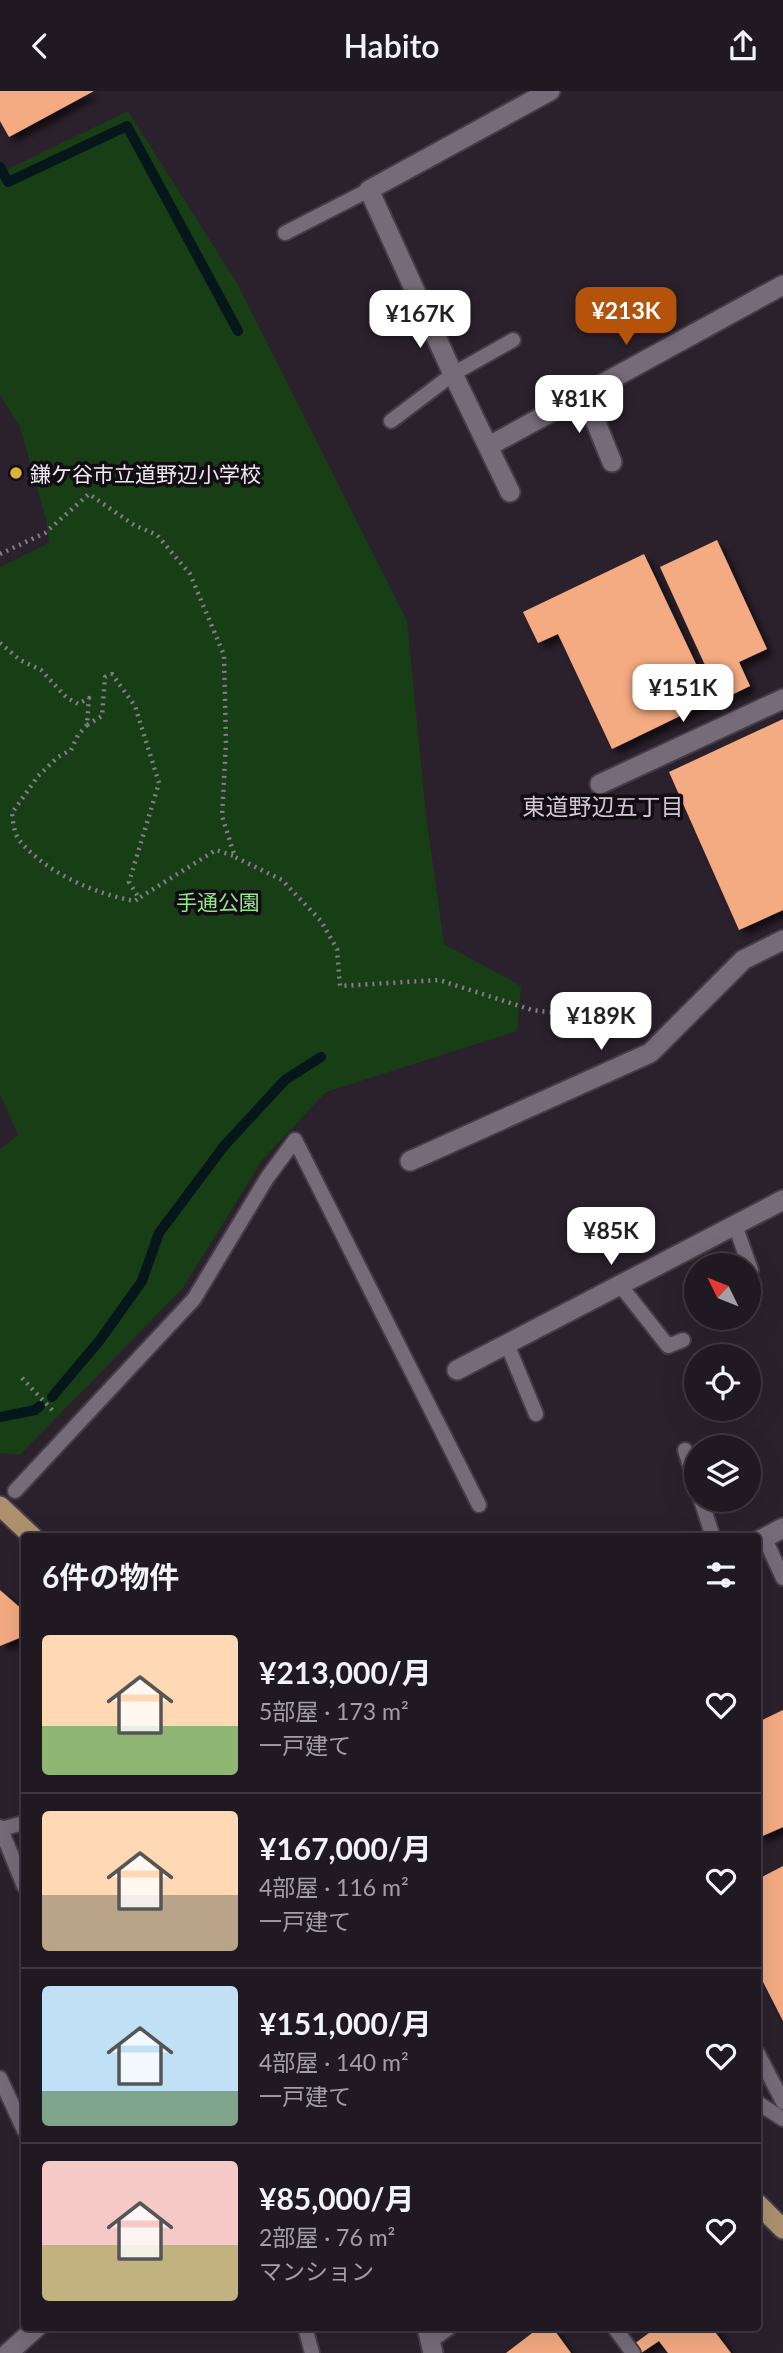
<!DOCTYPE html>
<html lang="ja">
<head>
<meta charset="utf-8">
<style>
  body { margin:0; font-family:Lato,"Noto Sans JP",sans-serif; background:#2d262f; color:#f1f3f6; height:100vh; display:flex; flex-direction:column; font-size:26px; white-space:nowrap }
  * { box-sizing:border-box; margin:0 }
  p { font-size:23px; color:#a2a0a5 }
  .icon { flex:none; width:38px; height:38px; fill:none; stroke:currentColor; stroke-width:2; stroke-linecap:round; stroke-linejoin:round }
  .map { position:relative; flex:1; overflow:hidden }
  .side { position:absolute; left:21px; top:1442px; width:740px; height:798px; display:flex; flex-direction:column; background:#201922; border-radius:7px; box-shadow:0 7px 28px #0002,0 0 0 2px #3d3840 }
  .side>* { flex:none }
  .needle { width:46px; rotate:313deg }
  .tools { position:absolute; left:684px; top:1162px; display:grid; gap:14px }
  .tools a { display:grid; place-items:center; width:77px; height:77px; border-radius:50%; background:#201922; box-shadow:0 7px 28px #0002,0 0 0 2px #3d3840; font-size:35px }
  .price { position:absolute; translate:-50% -60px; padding:0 16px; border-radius:14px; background:#fff; color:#222; font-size:23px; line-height:46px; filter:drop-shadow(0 2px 4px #0008) }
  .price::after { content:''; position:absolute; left:50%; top:42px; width:21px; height:16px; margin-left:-10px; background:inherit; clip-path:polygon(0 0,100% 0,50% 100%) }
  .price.on { background:#b45309; color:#fff }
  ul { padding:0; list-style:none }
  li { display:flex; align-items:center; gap:21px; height:175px; padding:0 21px }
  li+li { border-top:2px solid #3d3840 }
  li span { display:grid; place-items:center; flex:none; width:196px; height:140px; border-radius:7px; color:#555 }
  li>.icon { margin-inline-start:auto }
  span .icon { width:84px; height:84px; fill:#fffc; stroke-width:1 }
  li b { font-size:30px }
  h2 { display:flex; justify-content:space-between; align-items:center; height:84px; padding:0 21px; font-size:30px }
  header { display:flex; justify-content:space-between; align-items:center; height:91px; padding:0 21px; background:#201922; font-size:32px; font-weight:600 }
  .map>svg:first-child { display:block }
  .green { fill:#173e15 }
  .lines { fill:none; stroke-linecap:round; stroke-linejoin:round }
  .stream { stroke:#05171a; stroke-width:10 }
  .building { fill:#f4ab82; filter:url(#shadow) }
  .service-casing { stroke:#443c46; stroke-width:18 }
  .minor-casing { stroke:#443c46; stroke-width:23 }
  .primary-casing { stroke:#443c46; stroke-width:23 }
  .path { stroke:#857d87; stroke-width:4.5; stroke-dasharray:2 5; stroke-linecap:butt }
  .service { stroke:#766b79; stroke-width:14 }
  .minor { stroke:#766b79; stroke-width:19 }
  .primary { stroke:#ad916f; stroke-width:19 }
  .poi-dot { fill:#dab333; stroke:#110d12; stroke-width:2.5 }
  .labels { text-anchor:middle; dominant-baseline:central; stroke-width:7; stroke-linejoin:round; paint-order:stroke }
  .poi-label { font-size:21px; fill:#f1eaf3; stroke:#110d12; text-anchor:start }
  .park-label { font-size:21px; fill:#8ee987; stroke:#110d12 }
  .neighbourhood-label { font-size:23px; fill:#d3c7d7; stroke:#110d12 }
</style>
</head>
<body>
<header><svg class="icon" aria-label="back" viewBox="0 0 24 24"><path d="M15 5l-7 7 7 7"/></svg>Habito<svg class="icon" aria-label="share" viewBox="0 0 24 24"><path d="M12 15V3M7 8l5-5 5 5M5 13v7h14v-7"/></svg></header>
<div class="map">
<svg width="783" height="2262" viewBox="0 0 783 2262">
  <defs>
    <filter id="shadow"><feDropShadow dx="6" dy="6" stdDeviation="3.5" flood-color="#0009"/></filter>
  </defs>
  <rect width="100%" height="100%" fill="#2b212d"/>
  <path class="green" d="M128,20L237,192L407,530L426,724L444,853L521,895L517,940L326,1001L263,1068L183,1197L20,1364L0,1362V1058L18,1044L0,1003V476L49,452L46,428L20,336L0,304V82Z"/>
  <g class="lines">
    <g class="stream">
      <path d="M0,76L8,91L127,35L238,240"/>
      <path d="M52,1306L100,1249L142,1190L159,1142L224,1055L285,989L321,966"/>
      <path d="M0,1326L35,1319L40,1315"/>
    </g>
  </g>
  <g class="building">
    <path d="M0,0H94L9,46L0,30Z"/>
    <path d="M717,449L767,558L739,571L750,595L721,609L660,476Z"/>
    <path d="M644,463L713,609L612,658L558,543L538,552L523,521Z"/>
    <path d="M783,628V819L739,839L669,681Z"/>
    <path d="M0,1499L24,1520V1545L0,1555Z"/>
    <path d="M783,1619V1736L758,1747V1631Z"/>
    <path d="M783,1775V1930L758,1881V1788Z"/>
    <path d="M540,2236H552L571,2262H506Z"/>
    <path d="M657,2236H721L715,2241L731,2262H668L659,2250L641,2262L634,2253Z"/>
  </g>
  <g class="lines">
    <defs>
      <g id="service">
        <path d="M285,142L369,99"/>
        <path d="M391,330L453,283L513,249"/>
        <path d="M735,1134L751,1179"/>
        <path d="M620,1194L668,1255L683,1249"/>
        <path d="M507,1253L536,1323"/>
        <path d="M685,1359L696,1394"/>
        <path d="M15,1400L194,1208L267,1087L295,1049L479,1414"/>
        <path d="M701,1409L713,1446"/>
        <path d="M764,1446L783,1487"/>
        <path d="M0,1736L24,1795"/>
        <path d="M1,1738L24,1732"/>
        <path d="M758,1963L783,2011"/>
        <path d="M0,1987L24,2039"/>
        <path d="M758,2012L783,2028"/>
        <path d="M305,2236L312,2262"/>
        <path d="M614,2236L633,2262"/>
        <path d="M438,2245L450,2236"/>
      </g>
      <g id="minor">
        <path d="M584,302L612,371"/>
        <path d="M489,355L783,194"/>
        <path d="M510,401L453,283L369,99L550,0"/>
        <path d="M600,693L783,608"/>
        <path d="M410,1070L650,962L743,869L783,849"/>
        <path d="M457,1279L783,1109"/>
        <path d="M758,1450L783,1437"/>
        <path d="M427,2236L433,2262"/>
        <path d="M8,2262L37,2236"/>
      </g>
      <g id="primary">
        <path d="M0,1415L33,1446"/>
        <path d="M758,2113L783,2138"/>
      </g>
    </defs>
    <use href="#service" class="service-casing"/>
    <use href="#minor" class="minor-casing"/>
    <use href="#primary" class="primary-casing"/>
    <g class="path">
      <path d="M0,463L45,442L89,403L134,434L157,444L190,483L224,564L226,652L222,725L235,766L282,789L321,830L337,858L340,895L439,889L532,919L641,933"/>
      <path d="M0,552L20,569L41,579L66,606L78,613L89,607L87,634L102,625L105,586L112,583L135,615L159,692L129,791L139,807L216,759L234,765"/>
      <path d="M87,634L78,644L71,659L58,666L38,685L12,722C13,731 14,742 19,749C46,782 95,803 135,810L139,807"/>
      <path d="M22,1287L54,1321"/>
    </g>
    <use href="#service" class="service"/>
    <use href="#minor" class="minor"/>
    <use href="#primary" class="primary"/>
  </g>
  <circle class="poi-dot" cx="16" cy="382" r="7"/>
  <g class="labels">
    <g class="poi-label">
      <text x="30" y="382">鎌ケ谷市立道野辺小学校</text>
    </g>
    <g class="park-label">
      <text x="218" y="810">手通公園</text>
    </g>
    <g class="neighbourhood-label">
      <text x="603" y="715">東道野辺五丁目</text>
    </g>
  </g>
</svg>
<div class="tools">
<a><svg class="needle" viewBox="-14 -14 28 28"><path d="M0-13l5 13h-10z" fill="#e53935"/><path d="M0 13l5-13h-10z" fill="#a2a0a5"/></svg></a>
<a><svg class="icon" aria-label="locate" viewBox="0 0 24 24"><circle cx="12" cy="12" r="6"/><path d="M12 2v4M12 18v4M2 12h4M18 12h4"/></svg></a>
<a><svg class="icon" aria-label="layers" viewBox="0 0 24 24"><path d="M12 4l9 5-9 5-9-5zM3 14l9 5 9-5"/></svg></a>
</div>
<b class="price on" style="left:626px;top:256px">¥213K</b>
<b class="price" style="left:420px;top:259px">¥167K</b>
<b class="price" style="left:579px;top:344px">¥81K</b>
<b class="price" style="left:683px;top:633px">¥151K</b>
<b class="price" style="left:601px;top:961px">¥189K</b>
<b class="price" style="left:611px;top:1176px">¥85K</b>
<section class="side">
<h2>6件の物件<svg class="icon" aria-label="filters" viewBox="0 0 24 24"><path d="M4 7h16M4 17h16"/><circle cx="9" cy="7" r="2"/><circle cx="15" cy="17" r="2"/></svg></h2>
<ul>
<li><span style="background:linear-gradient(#ffd9b3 65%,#8fb573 0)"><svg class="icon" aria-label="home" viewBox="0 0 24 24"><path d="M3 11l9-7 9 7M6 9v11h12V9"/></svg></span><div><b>¥213,000/月</b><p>5部屋 · 173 m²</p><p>一戸建て</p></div><svg class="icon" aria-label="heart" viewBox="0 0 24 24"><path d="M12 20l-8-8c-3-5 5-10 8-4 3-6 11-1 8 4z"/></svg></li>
<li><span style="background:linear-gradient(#ffd9b3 60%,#b9a48a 0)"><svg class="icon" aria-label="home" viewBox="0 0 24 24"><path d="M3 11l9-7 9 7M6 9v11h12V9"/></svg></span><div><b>¥167,000/月</b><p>4部屋 · 116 m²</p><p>一戸建て</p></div><svg class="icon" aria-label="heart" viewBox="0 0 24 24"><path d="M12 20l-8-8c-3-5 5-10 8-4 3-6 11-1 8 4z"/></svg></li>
<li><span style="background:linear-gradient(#bfe0f5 75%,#7fa58c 0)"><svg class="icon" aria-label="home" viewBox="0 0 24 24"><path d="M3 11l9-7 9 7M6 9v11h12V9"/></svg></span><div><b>¥151,000/月</b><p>4部屋 · 140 m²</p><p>一戸建て</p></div><svg class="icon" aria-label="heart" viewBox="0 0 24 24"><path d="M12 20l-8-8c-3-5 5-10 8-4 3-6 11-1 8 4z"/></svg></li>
<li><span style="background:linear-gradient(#f6c9c9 60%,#c2b280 0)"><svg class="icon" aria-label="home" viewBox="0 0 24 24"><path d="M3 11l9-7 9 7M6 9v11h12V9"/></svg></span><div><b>¥85,000/月</b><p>2部屋 · 76 m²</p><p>マンション</p></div><svg class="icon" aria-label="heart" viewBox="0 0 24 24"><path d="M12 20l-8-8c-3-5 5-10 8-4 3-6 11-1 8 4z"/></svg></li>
</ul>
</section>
</div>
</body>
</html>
